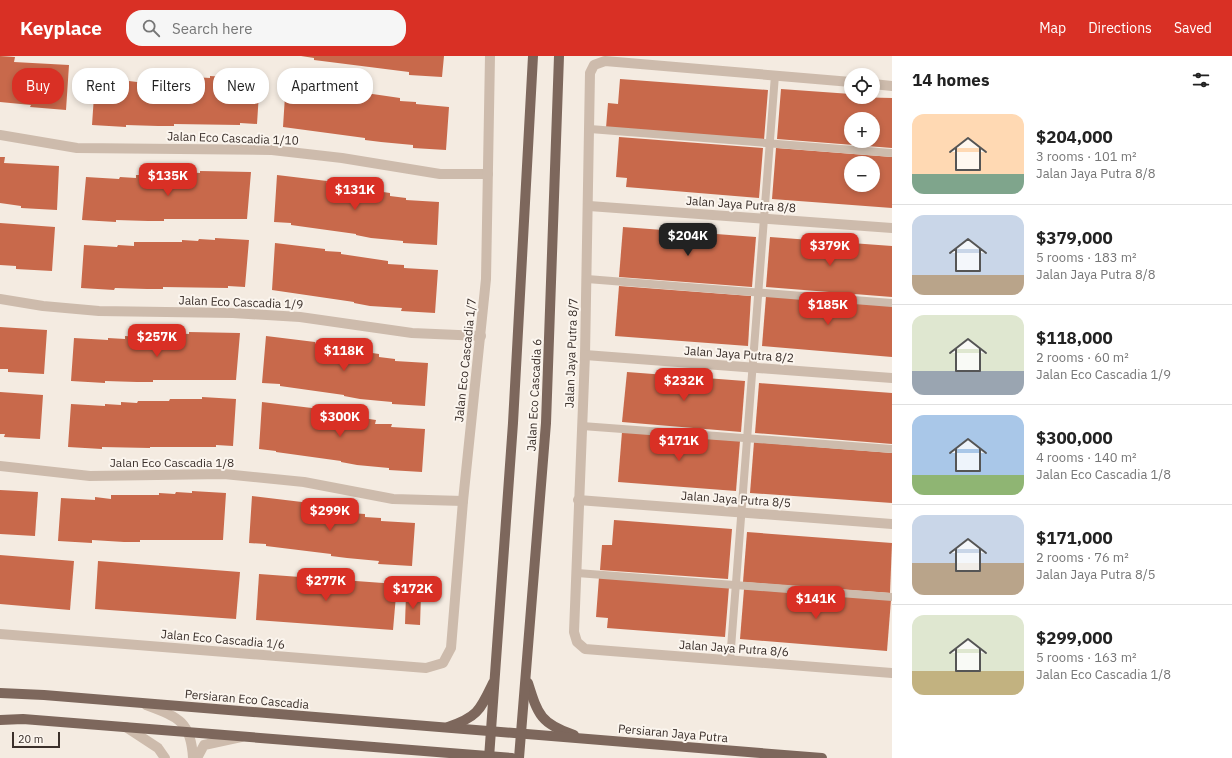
<!DOCTYPE html>
<html lang="en">
<head>
<meta charset="utf-8">
<style>
  body { margin:0; font-family:"IBM Plex Sans",sans-serif; background:#f6f6f6; color:#222; height:100vh; display:flex; flex-direction:column; font-size:15px; white-space:nowrap }
  * { box-sizing:border-box; margin:0 }
  p { font-size:13px; color:#767676 }
  .icon { flex:none; width:22px; height:22px; fill:none; stroke:currentColor; stroke-width:2; stroke-linecap:round; stroke-linejoin:round }
  .map { position:relative; flex:1; overflow:hidden }
  .drawer { display:flex; flex-direction:column; background:#fff; width:340px }
  .drawer>* { flex:none }
  .top-card { position:absolute; left:12px; top:12px; width:380px; height:36px; display:flex; gap:8px }
  .tools { position:absolute; left:844px; top:12px; display:grid; gap:8px }
  .tools a { display:grid; place-items:center; width:36px; height:36px; border-radius:50%; background:#fff; box-shadow:0 2px 6px #0003; font-size:20px }
  .scale { position:absolute; left:12px; bottom:10px; width:48px; box-sizing:border-box; padding-left:4px; border:2px solid #3b302b; border-top:0; font-size:11px; line-height:14px; white-space:nowrap; color:#3b302b; -webkit-text-stroke:3px #fbf5ee; paint-order:stroke }
  .price { position:absolute; translate:-50% -34px; padding:0 9px; border-radius:8px; background:#d93025; color:#fff; font-size:13px; line-height:26px; filter:drop-shadow(0 1px 2px #0008) }
  .price::after { content:''; position:absolute; left:50%; top:24px; width:12px; height:9px; margin-left:-6px; background:inherit; clip-path:polygon(0 0,100% 0,50% 100%) }
  .price.current { background:#222; color:#fff }
  ul { padding:0; list-style:none }
  li { display:flex; align-items:center; gap:12px; height:100px; padding:0 20px }
  li+li { border-top:1px solid #e0e0e0 }
  li span { display:grid; place-items:center; flex:none; width:112px; height:80px; border-radius:12px; color:#555 }
  li>.icon { margin-inline-start:auto }
  span .icon { width:48px; height:48px; fill:#fffc; stroke-width:1 }
  li b { font-size:17px }
  h2 { display:flex; justify-content:space-between; align-items:center; height:48px; padding:0 20px; font-size:17px }
  .pill { padding:0 14px; border-radius:16px; background:#fff; box-shadow:0 2px 6px #0003; font-size:14px; line-height:36px }
  .pill.current { background:#d93025; color:#fff }
  header { display:flex; align-items:center; gap:24px; box-sizing:border-box; height:56px; padding:0 20px; background:#d93025; color:#fff }
  header strong { font-size:19px }
  nav { display:flex; gap:22px; margin-inline-start:auto; font-size:14px }
  .search { width:280px; height:36px; background:#f6f6f6; display:flex; align-items:center; gap:10px; box-sizing:border-box; padding:0 14px; border-radius:16px; color:#767676; font-size:15px }
  main { display:flex; flex:1; min-height:0 }
  .map>svg:first-child { display:block }
  .building { fill:#c8694b; fill-rule:evenodd }
  .lines { fill:none; stroke-linecap:round; stroke-linejoin:round }
  .service { stroke:#cdbbac; stroke-width:8 }
  .minor { stroke:#cdbbac; stroke-width:10 }
  .primary { stroke:#7d675c; stroke-width:10 }
  .labels { text-anchor:middle; dominant-baseline:central; stroke-width:4; stroke-linejoin:round; paint-order:stroke }
  .street-label { font-size:12px; fill:#3b302b; stroke:#fbf5ee }
</style>
</head>
<body>
<header>
<strong>Keyplace</strong>
<div class="search"><svg class="icon" aria-label="search" viewBox="0 0 24 24"><circle cx="10" cy="10" r="6"/><path d="M15 15l6 6"/></svg>Search here</div>
<nav><a>Map</a><a>Directions</a><a>Saved</a></nav>
</header>
<main>
<div class="map">
<svg width="892" height="702" viewBox="0 0 892 702">
  <rect width="100%" height="100%" fill="#f4ebe1"/>
  <g class="building">
    <path d="M0,0L15,1L14,6L69,9L66,54L30,51L31,49L0,46Z"/>
    <path d="M301,0H444L442,21L409,19V16L314,4V2Z"/>
    <path d="M226,19L260,21L257,68L240,67V69L174,68V70H158L126,69V71L92,69L95,25L129,28V25L145,27L146,23H194V21L210,22V20L226,21Z"/>
    <path d="M620,23L768,34L764,84L606,72L608,47L618,48Z"/>
    <path d="M286,24L336,30V32L353,33L352,35L400,42V45L416,46V48L449,51L446,94L413,92V89L381,86L365,84V82L283,71Z"/>
    <path d="M781,33L851,38V41L892,42V92L777,83ZM851,63H873V85H851Z"/>
    <path d="M619,81L763,92L759,142L626,131L627,122L616,121Z"/>
    <path d="M776,92L892,101V152L772,143ZM851,107H873V129H851Z"/>
    <path d="M0,101H5L4,107L59,110L57,154L21,152V150L0,147Z"/>
    <path d="M200,115L251,116L247,163H164V165H148L116,164V166L82,164L86,121L119,123L120,121L136,122V119H168V117L184,118V116L200,117Z"/>
    <path d="M277,119L327,125L326,127L343,128V130L390,137V140L406,142V144L439,146L437,189L403,187V185L371,182L356,179V178L291,169V167L274,166Z"/>
    <path d="M0,167L55,171L52,215L16,213V210L0,209Z"/>
    <path d="M623,171L756,181L752,231L619,221Z"/>
    <path d="M770,181L892,190V241L766,231Z"/>
    <path d="M215,182L249,184L245,231L228,230V232L163,231V233H147L115,232L114,234L81,232L84,189L117,191L118,189L134,190V186H182V184L198,185L199,183L215,184Z"/>
    <path d="M275,187L325,193V195L341,196V198L388,205V208L404,209V212L438,214L435,257L401,255L402,252L370,250L354,247V246L272,234Z"/>
    <path d="M619,230L751,240L748,290L615,280Z"/>
    <path d="M766,240L892,250V301L762,290Z"/>
    <path d="M0,271L47,274L44,318L8,316V313H0Z"/>
    <path d="M189,276L240,277L236,324H153V326H137L105,325V327L71,325L74,282L108,284V282L125,283V280L141,281V279L157,280V278L173,279V277L189,278Z"/>
    <path d="M266,280L315,286V288L332,289V291L379,298V301L395,303V305L428,307L425,350L392,348V346L360,343L344,340V339L280,330V328L262,327Z"/>
    <path d="M627,316L745,325L741,376L622,366Z"/>
    <path d="M759,327L892,337V388L755,377Z"/>
    <path d="M0,336L43,339L40,383L4,381L5,378H0Z"/>
    <path d="M202,341L236,343L233,390L216,389V391H150V392L102,391V393L68,391L71,348L105,350V348L121,349V346L137,347L138,345H169L170,343H202Z"/>
    <path d="M262,346L312,352V354L328,355V357L376,364L375,368H392L391,371L425,373L422,416L389,414V412L357,409L341,406V405L276,396V395L259,393Z"/>
    <path d="M622,376L740,385L736,435L618,426Z"/>
    <path d="M754,386L892,397V447L750,437Z"/>
    <path d="M0,434L38,436L35,480L0,478Z"/>
    <path d="M192,435L226,437L223,484H140V486H124L92,484V487L58,485L61,442L95,444V441L111,443V439H159V437L175,438L176,436L192,437Z"/>
    <path d="M252,440L302,446V448L318,449V451L350,455V457L365,458V461L381,462V465L415,467L412,510L378,508L379,505L347,502L331,500V498L266,490V488L249,487Z"/>
    <path d="M614,464L732,473L728,523L600,514L602,489H612Z"/>
    <path d="M747,476L892,487L890,537L743,526Z"/>
    <path d="M0,499L74,505L70,554L0,548Z"/>
    <path d="M98,505L240,516L236,563L95,553Z"/>
    <path d="M259,518L397,528L393,574L256,564Z"/>
    <path d="M599,521L729,531L725,581L607,572L608,562L596,561Z"/>
    <path d="M744,533L891,544L887,595L740,583Z"/>
    <path d="M406,538L421,539L420,569L405,568Z"/>
  </g>
  <g class="lines">
    <g class="service">
      <path d="M590,73L892,97"/>
      <path d="M587,223L892,247"/>
      <path d="M582,370L892,393"/>
      <path d="M577,517L892,541"/>
      <path d="M730,605L775,19"/>
    </g>
    <g class="minor">
      <path d="M851,26L605,5L594,9L590,17L585,299L574,576L577,586L585,593L892,617"/>
      <path d="M873,28L892,30"/>
      <path d="M0,79L77,92L272,94L342,102L440,118H488"/>
      <path d="M589,150L892,172"/>
      <path d="M0,243L43,250L99,255L233,257L300,261L412,277L481,280"/>
      <path d="M585,299L892,322"/>
      <path d="M0,410L90,420L224,418L304,426L393,443L463,445"/>
      <path d="M578,444L892,468"/>
      <path d="M0,578L426,612L443,607L451,592L463,445L486,223L490,0"/>
      <path d="M146,649C178,661 191,665 193,702"/>
      <path d="M126,671L158,692L165,702"/>
      <path d="M197,702L204,689L241,681"/>
    </g>
    <g class="primary">
      <path d="M528,627C538,659 541,668 574,679"/>
      <path d="M0,637L44,639L822,702"/>
      <path d="M0,664L23,663L512,702"/>
      <path d="M448,671C478,661 480,654 493,627"/>
      <path d="M489,702L513,367L533,0"/>
      <path d="M519,702L546,367L559,0"/>
    </g>
  </g>
  <g class="labels">
    <g class="street-label">
      <text transform="translate(233 82) rotate(2)">Jalan Eco Cascadia 1/10</text>
      <text transform="translate(741 148) rotate(4)">Jalan Jaya Putra 8/8</text>
      <text transform="translate(241 246) rotate(2)">Jalan Eco Cascadia 1/9</text>
      <text transform="translate(571 297) rotate(-88)">Jalan Jaya Putra 8/7</text>
      <text transform="translate(739 298) rotate(4)">Jalan Jaya Putra 8/2</text>
      <text transform="translate(465 304) rotate(-84)">Jalan Eco Cascadia 1/7</text>
      <text transform="translate(534 339) rotate(-87)">Jalan Eco Cascadia 6</text>
      <text x="172" y="406">Jalan Eco Cascadia 1/8</text>
      <text transform="translate(736 443) rotate(4)">Jalan Jaya Putra 8/5</text>
      <text transform="translate(223 583) rotate(5)">Jalan Eco Cascadia 1/6</text>
      <text transform="translate(734 592) rotate(4)">Jalan Jaya Putra 8/6</text>
      <text transform="translate(247 643) rotate(5)">Persiaran Eco Cascadia</text>
      <text transform="translate(673 677) rotate(5)">Persiaran Jaya Putra</text>
    </g>
  </g>
</svg>
<div class="tools">
<a><svg class="icon" aria-label="locate" viewBox="0 0 24 24"><circle cx="12" cy="12" r="6"/><path d="M12 2v4M12 18v4M2 12h4M18 12h4"/></svg></a>
<a>+</a>
<a>−</a>
</div>
<div class="scale">20 m</div>
<b class="price" style="left:168px;top:141px">$135K</b>
<b class="price" style="left:355px;top:155px">$131K</b>
<b class="price current" style="left:688px;top:201px">$204K</b>
<b class="price" style="left:830px;top:211px">$379K</b>
<b class="price" style="left:828px;top:270px">$185K</b>
<b class="price" style="left:157px;top:302px">$257K</b>
<b class="price" style="left:344px;top:316px">$118K</b>
<b class="price" style="left:684px;top:346px">$232K</b>
<b class="price" style="left:340px;top:382px">$300K</b>
<b class="price" style="left:679px;top:406px">$171K</b>
<b class="price" style="left:330px;top:476px">$299K</b>
<b class="price" style="left:326px;top:546px">$277K</b>
<b class="price" style="left:413px;top:554px">$172K</b>
<b class="price" style="left:816px;top:564px">$141K</b>
<div class="top-card">
<a class="pill current">Buy</a>
<a class="pill">Rent</a>
<a class="pill">Filters</a>
<a class="pill">New</a>
<a class="pill">Apartment</a>
</div>
</div>
<section class="drawer">
<h2>14 homes<svg class="icon" aria-label="filters" viewBox="0 0 24 24"><path d="M4 7h16M4 17h16"/><circle cx="9" cy="7" r="2"/><circle cx="15" cy="17" r="2"/></svg></h2>
<ul>
<li><span style="background:linear-gradient(#ffd9b3 75%,#7fa58c 0)"><svg class="icon" aria-label="home" viewBox="0 0 24 24"><path d="M3 11l9-7 9 7M6 9v11h12V9"/></svg></span><div><b>$204,000</b><p>3 rooms · 101 m²</p><p>Jalan Jaya Putra 8/8</p></div></li>
<li><span style="background:linear-gradient(#c9d6e8 75%,#b9a48a 0)"><svg class="icon" aria-label="home" viewBox="0 0 24 24"><path d="M3 11l9-7 9 7M6 9v11h12V9"/></svg></span><div><b>$379,000</b><p>5 rooms · 183 m²</p><p>Jalan Jaya Putra 8/8</p></div></li>
<li><span style="background:linear-gradient(#dfe7d0 70%,#9aa5b1 0)"><svg class="icon" aria-label="home" viewBox="0 0 24 24"><path d="M3 11l9-7 9 7M6 9v11h12V9"/></svg></span><div><b>$118,000</b><p>2 rooms · 60 m²</p><p>Jalan Eco Cascadia 1/9</p></div></li>
<li><span style="background:linear-gradient(#a9c7e8 75%,#8fb573 0)"><svg class="icon" aria-label="home" viewBox="0 0 24 24"><path d="M3 11l9-7 9 7M6 9v11h12V9"/></svg></span><div><b>$300,000</b><p>4 rooms · 140 m²</p><p>Jalan Eco Cascadia 1/8</p></div></li>
<li><span style="background:linear-gradient(#c9d6e8 60%,#b9a48a 0)"><svg class="icon" aria-label="home" viewBox="0 0 24 24"><path d="M3 11l9-7 9 7M6 9v11h12V9"/></svg></span><div><b>$171,000</b><p>2 rooms · 76 m²</p><p>Jalan Jaya Putra 8/5</p></div></li>
<li><span style="background:linear-gradient(#dfe7d0 70%,#c2b280 0)"><svg class="icon" aria-label="home" viewBox="0 0 24 24"><path d="M3 11l9-7 9 7M6 9v11h12V9"/></svg></span><div><b>$299,000</b><p>5 rooms · 163 m²</p><p>Jalan Eco Cascadia 1/8</p></div></li>
</ul>
</section>
</main>
</body>
</html>
